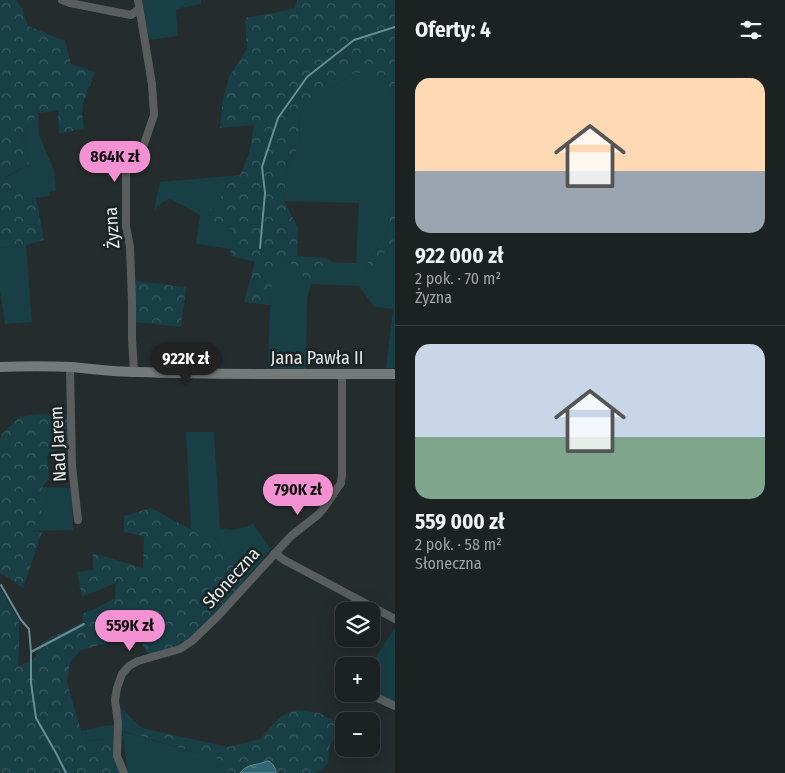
<!DOCTYPE html>
<html lang="pl">
<head>
<meta charset="utf-8">
<style>
  body { margin:0; font-family:"Fira Sans Condensed",sans-serif; background:#25292a; color:#f1f3f6; height:100vh; display:flex; flex-direction:column; font-size:19px; white-space:nowrap }
  * { box-sizing:border-box; margin:0 }
  p { font-size:16px; color:#a0a3a5 }
  .icon { flex:none; width:28px; height:28px; fill:none; stroke:currentColor; stroke-width:2; stroke-linecap:round; stroke-linejoin:round }
  .map { position:relative; flex:1; overflow:hidden }
  .sheet { display:flex; flex-direction:column; background:#1c2122; width:390px }
  .sheet>* { flex:none }
  .controls { position:absolute; left:335px; top:602px; display:grid; gap:10px }
  .controls a { display:grid; place-items:center; width:45px; height:45px; border-radius:10px; background:#1c2122; box-shadow:0 5px 20px #0002,0 0 0 1px #3a3e40; font-size:25px }
  .price { position:absolute; translate:-50% -42px; padding:0 11px; border-radius:18px; background:#f491d3; color:#111; font-size:16px; line-height:32px; filter:drop-shadow(0 1px 2px #0008) }
  .price::after { content:''; position:absolute; left:50%; top:30px; width:15px; height:11px; margin-left:-8px; background:inherit; clip-path:polygon(0 0,100% 0,50% 100%) }
  .price.active { background:#222; color:#fff }
  ul { padding:0; list-style:none }
  li { display:grid; align-content:center; gap:10px; height:265px; padding:0 20px }
  li+li { border-top:1px solid #3a3e40 }
  li span { display:grid; place-items:center; height:155px; border-radius:15px; color:#555 }
  li>.icon { margin-inline-start:auto }
  span .icon { width:90px; height:90px; fill:#fffc; stroke-width:1 }
  li b { font-size:21px }
  h2 { display:flex; justify-content:space-between; align-items:center; height:60px; padding:0 20px; font-size:21px }
  main { display:flex; flex:1; min-height:0 }
  .map>svg:first-child { display:block }
  .green { fill:#183e46 }
  .forest { fill:url(#forest-crowns) }
  .water { fill:url(#water-ripples); stroke:#678e96 }
  .lines { fill:none; stroke-linecap:round; stroke-linejoin:round }
  .stream { stroke:#678e96; stroke-width:2 }
  .street { stroke:#5a5d5e; stroke-width:8 }
  .secondary { stroke:#74797a; stroke-width:10 }
  .labels { text-anchor:middle; dominant-baseline:central; stroke-width:5; stroke-linejoin:round; paint-order:stroke }
  .street-label { font-size:18px; fill:#e6eaeb; stroke:#1b2224 }
</style>
</head>
<body>
<main>
<div class="map">
<svg width="395" height="773" viewBox="0 0 395 773">
  <defs>
    <pattern id="forest-crowns" width="20" height="18" patternUnits="userSpaceOnUse" patternTransform="scale(1.25)"><rect width="20" height="18" fill="#183e46"/><path d="M2 6a3 3 0 1 1 6 0M12 15a3 3 0 1 1 6 0" fill="none" stroke="#3a5a61"/></pattern>
    <pattern id="water-ripples" width="26" height="14" patternUnits="userSpaceOnUse" patternTransform="scale(1.25)"><rect width="26" height="14" fill="#306672"/><path d="M2 4q2-2 4 0t4 0M15 11q2-2 4 0t4 0" fill="none" stroke="#4e7c86"/></pattern>
  </defs>
  <rect width="100%" height="100%" fill="#252c2e"/>
  <g class="green">
    <path d="M141,0H201V4L176,9L178,36L149,40Z"/>
    <path d="M354,73H371L386,82L395,99V202L385,236L372,253L366,268L370,271L376,259L388,250L395,236V368H386L393,309L374,307L359,286L311,284L307,298L306,369H268L270,305L273,264L289,259L295,271L324,268L327,258L333,262L356,263L359,203L284,201L288,163L299,146L300,112L324,92Z"/>
    <path d="M38,113L39,135L54,170L56,191L50,192V196L36,198L28,201L5,178L29,164L23,135Z"/>
    <path d="M240,175L227,185L220,199L209,210L233,229L232,249L196,244L200,215L170,199L164,201L154,210L160,182Z"/>
    <path d="M26,245L32,322L5,324L0,291V248Z"/>
    <path d="M186,432H214L220,528L233,530L251,525L252,523L271,549L244,581L212,534H199L191,529Z"/>
    <path d="M42,487L71,488L73,530L32,531L48,496Z"/>
    <path d="M395,628V702L371,692L370,666Z"/>
    <path d="M119,706L142,728L124,732L232,763L227,773H128Z"/>
    <path d="M115,725L114,738L87,741L86,730L102,726Z"/>
  </g>
  <g class="forest">
    <path d="M0,0H16L22,8L28,26L65,41L71,64L95,72L83,103L82,113L84,128L59,134L58,111L38,113L23,135L29,164L5,177L28,201L36,198L44,240L26,245L0,248Z"/>
    <path d="M297,0H395V99L386,82L371,73H354L324,92L300,112L299,146L288,163L284,201L298,228L297,256L327,258L324,268L310,284L301,273L295,272L289,259L274,264L270,305L244,302L255,262L230,256L233,229L210,225L209,210L220,199L227,185L240,175L249,154L254,125L220,128L223,99L229,77L247,48L245,18L278,12L295,8Z"/>
    <path d="M395,202V236L388,250L376,259L370,272L366,268L372,253L385,236Z"/>
    <path d="M134,281L186,287L181,327L134,322Z"/>
    <path d="M37,414L68,415L69,442L47,456L49,478L42,487L48,496L33,531L42,532L23,588L9,578L0,573V441L2,434L20,417Z"/>
    <path d="M151,508L199,534H212L244,581L197,636L179,646L148,655L138,635L81,650L70,662L67,682L81,731L86,730L87,741L114,738L121,773H1L0,771V588L19,621V645L18,666L34,660L42,642L83,622L82,614L95,609L115,598L116,583L82,597L77,572L93,570V553L143,568L144,536L124,532V516Z"/>
    <path d="M295,710L319,713L344,726C340,732 334,737 331,743C325,757 335,765 315,773H227L231,763L123,731L142,728L228,747L260,739L280,717Z"/>
  </g>
  <path class="water" d="M267,761H269C273,764 276,768 276,773H240C248,763 256,766 267,761Z"/>
  <g class="lines">
    <g class="stream">
      <path d="M260,248L265,193L262,167L278,118L307,77L354,40L395,27"/>
      <path d="M1,585L21,620L29,629L31,652V683L36,718L56,753L66,773"/>
      <path d="M31,652L84,624"/>
    </g>
    <g class="street">
      <path d="M62,0L70,3L131,15L139,9"/>
      <path d="M70,367L72,466L78,520"/>
      <path d="M134,372L132,339V301L130,247L126,226V170L142,150L154,115L152,84L138,0"/>
      <path d="M275,553L284,560L395,619"/>
      <path d="M369,694L395,706"/>
      <path d="M124,773L117,756L118,723L115,700L117,688L122,674L129,666L138,661L180,649L192,641L218,616L291,536L319,514L324,508L334,493L341,483L342,475V374"/>
    </g>
    <path class="secondary" d="M0,367C24,366 48,366 72,367C94,369 115,372 137,372C223,375 309,374 395,374"/>
  </g>
  <g class="labels">
    <g class="street-label">
      <text transform="translate(112 228) rotate(-94)">Żyzna</text>
      <text x="317" y="358">Jana Pawła II</text>
      <text transform="translate(58 444) rotate(-93)">Nad Jarem</text>
      <text transform="translate(231 578) rotate(-48)">Słoneczna</text>
    </g>
  </g>
</svg>
<div class="controls">
<a><svg class="icon" aria-label="layers" viewBox="0 0 24 24"><path d="M12 4l9 5-9 5-9-5zM3 14l9 5 9-5"/></svg></a>
<a>+</a>
<a>−</a>
</div>
<b class="price" style="left:115px;top:183px">864K zł</b>
<b class="price active" style="left:186px;top:385px">922K zł</b>
<b class="price" style="left:298px;top:516px">790K zł</b>
<b class="price" style="left:130px;top:652px">559K zł</b>
</div>
<section class="sheet">
<h2>Oferty: 4<svg class="icon" aria-label="filters" viewBox="0 0 24 24"><path d="M4 7h16M4 17h16"/><circle cx="9" cy="7" r="2"/><circle cx="15" cy="17" r="2"/></svg></h2>
<ul>
<li><span style="background:linear-gradient(#ffd9b3 60%,#9aa5b1 0)"><svg class="icon" aria-label="home" viewBox="0 0 24 24"><path d="M3 11l9-7 9 7M6 9v11h12V9"/></svg></span><div><b>922 000 zł</b><p>2 pok. · 70 m²</p><p>Żyzna</p></div></li>
<li><span style="background:linear-gradient(#c9d6e8 60%,#7fa58c 0)"><svg class="icon" aria-label="home" viewBox="0 0 24 24"><path d="M3 11l9-7 9 7M6 9v11h12V9"/></svg></span><div><b>559 000 zł</b><p>2 pok. · 58 m²</p><p>Słoneczna</p></div></li>
</ul>
</section>
</main>
</body>
</html>
